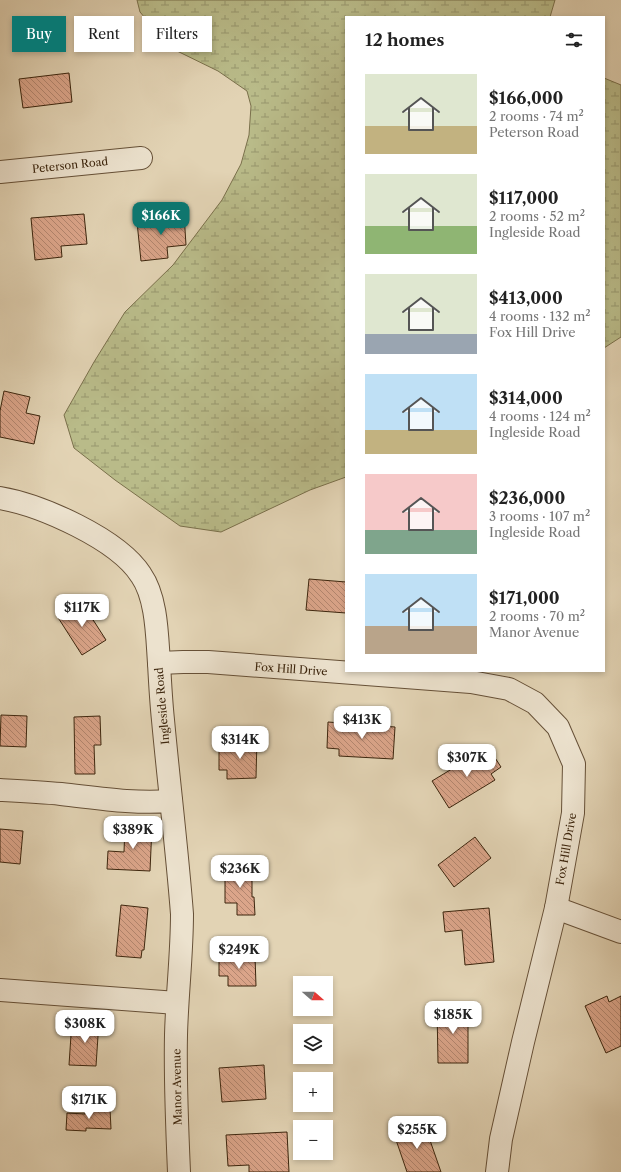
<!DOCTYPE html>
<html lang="en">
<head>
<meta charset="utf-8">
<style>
  body { margin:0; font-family:"Libre Caslon Text",serif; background:#f2f2f2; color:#222; height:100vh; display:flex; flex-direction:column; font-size:15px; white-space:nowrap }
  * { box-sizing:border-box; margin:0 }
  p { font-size:13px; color:#767676 }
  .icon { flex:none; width:22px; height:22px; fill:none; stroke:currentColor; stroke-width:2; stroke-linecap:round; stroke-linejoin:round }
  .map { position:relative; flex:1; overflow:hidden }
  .side { position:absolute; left:345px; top:16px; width:260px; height:656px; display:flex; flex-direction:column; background:#fff; border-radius:0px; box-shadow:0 2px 6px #0003 }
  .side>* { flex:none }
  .top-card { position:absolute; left:12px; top:16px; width:273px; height:36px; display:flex; gap:8px }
  .needle { width:26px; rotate:110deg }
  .tools { position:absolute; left:293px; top:976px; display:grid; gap:8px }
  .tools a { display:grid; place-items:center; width:40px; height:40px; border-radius:0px; background:#fff; box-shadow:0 2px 6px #0003; font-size:20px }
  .price { position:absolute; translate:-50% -34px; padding:0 9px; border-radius:8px; background:#fff; color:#222; font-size:13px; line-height:26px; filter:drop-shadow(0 1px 2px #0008) }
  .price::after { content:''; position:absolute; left:50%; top:24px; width:12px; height:9px; margin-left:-6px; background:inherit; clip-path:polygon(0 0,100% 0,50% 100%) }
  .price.on { background:#0f766e; color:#fff }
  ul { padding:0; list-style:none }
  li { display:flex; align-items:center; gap:12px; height:100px; padding:0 20px }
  li span { display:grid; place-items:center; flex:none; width:112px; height:80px; border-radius:0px; color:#555 }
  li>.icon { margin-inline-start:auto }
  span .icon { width:48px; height:48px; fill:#fffc; stroke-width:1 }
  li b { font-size:17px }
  h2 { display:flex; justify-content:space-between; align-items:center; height:48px; padding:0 20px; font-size:17px }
  .tag { padding:0 14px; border-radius:0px; background:#fff; box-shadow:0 2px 6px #0003; font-size:14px; line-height:36px }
  .tag.on { background:#0f766e; color:#fff }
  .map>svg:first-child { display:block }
  .wetland { fill:url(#wetland-marsh); stroke:#7a704b }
  .building { fill:url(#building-back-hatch); stroke:#3c250d }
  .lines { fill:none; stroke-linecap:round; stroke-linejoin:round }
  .minor-casing { stroke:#665037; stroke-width:24 }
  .minor { stroke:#ece2ce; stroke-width:22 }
  .labels { text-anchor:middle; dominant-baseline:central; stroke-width:3.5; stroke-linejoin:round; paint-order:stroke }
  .street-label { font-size:11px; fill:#3c250d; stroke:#ece2ce }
</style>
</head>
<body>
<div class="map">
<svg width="621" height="1172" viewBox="0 0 621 1172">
  <defs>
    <pattern id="wetland-marsh" width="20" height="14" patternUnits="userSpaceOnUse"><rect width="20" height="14" fill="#b9bb89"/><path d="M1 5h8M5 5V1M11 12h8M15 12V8" fill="none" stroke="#98986e"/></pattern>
    <pattern id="building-back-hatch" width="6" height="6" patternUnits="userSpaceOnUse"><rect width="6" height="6" fill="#dba58a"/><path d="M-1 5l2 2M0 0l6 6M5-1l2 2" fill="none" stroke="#b3866f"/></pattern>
  </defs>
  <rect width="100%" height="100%" fill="#e2d3b4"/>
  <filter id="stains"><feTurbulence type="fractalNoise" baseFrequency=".005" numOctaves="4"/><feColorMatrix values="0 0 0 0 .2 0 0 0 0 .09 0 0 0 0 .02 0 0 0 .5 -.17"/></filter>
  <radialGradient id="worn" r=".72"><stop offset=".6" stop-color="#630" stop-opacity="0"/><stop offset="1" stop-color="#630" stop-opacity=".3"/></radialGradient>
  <g class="wetland">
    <path d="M137,0H555L550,17H346V477L310,490L221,532L180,526L115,480L74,448L64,415L94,362L125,312L173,265L222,200L241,164L249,135L251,106L247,91L218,71L175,50L155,30L140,12Z"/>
    <path d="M604,78L621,85V337L604,348Z"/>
  </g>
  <g class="building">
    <path d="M69,73L72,102L23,108L19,79Z"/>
    <path d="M84,214L87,244L61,246L62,257L35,260L31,218Z"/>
    <path d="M184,214L186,245L167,247L168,258L141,261L137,222L152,221L151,217Z"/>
    <path d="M4,391L30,397L26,413L40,416L34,444L0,437V411Z"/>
    <path d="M309,579L346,582V613L306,610Z"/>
    <path d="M81,601L106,640L82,655L57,616Z"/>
    <path d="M1,715L27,716L26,747L0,746Z"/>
    <path d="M100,716L101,745H94L95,774H75L74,717Z"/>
    <path d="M328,722L395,727L393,759L339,756V749L327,748Z"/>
    <path d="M237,739H257L256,778L227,779V770H219V747H237Z"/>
    <path d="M488,747L501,767L491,774L495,780L449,808L432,781Z"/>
    <path d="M125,825L152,826L150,871L107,869L108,851L124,852Z"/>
    <path d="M0,829L23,831L20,864L0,862Z"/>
    <path d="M475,837L491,858L454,887L438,865Z"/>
    <path d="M225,866H252V897H254L255,915H237V903H225Z"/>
    <path d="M121,905L148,908L144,950H142L141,958L116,956Z"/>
    <path d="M489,908L494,962L465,965L462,930L445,932L443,912Z"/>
    <path d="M255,956L256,986H228V976H219V957Z"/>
    <path d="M607,996L609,1002L621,996V1046L606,1053L585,1006Z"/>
    <path d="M468,1007V1063H438L437,1008Z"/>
    <path d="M76,1019L99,1021L96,1066L69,1065L71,1035H75Z"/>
    <path d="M264,1065L266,1099L222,1102L219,1068Z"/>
    <path d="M86,1108L110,1109L111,1129L86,1128V1131L66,1130L67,1113L85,1114Z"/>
    <path d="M424,1123L441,1172H407L394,1134Z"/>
    <path d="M287,1132L289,1172H249V1165L228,1166L226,1135Z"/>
  </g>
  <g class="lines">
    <defs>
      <g id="minor">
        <path d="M0,172L141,158"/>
        <path d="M0,498C41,505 118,539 141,575C157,598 157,636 159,663C160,682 161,701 163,720C169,785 177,849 182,914C182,954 177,995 176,1035C175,1081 177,1126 179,1172"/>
        <path d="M159,663L183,662H208L471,682L509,689L535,703L558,727L574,764L573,813L556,908L523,1042L501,1139L497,1172"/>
        <path d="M0,790C20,791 41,792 61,794C98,798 133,804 171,801"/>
        <path d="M556,908L621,932"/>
        <path d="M0,990L177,1003"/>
      </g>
    </defs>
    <use href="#minor" class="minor-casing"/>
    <use href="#minor" class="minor"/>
  </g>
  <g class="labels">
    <g class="street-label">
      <text transform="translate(70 165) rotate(-6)">Peterson Road</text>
      <text transform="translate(291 669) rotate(4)">Fox Hill Drive</text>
      <text transform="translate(162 706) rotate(-95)">Ingleside Road</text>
      <text transform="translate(566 849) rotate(-80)">Fox Hill Drive</text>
      <text transform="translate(177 1087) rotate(-91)">Manor Avenue</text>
    </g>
  </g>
  <rect width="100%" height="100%" filter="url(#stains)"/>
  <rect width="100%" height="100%" fill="url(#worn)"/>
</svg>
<div class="tools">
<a><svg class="needle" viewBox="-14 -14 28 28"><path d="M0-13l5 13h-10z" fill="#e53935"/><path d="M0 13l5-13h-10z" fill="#767676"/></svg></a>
<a><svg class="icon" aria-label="layers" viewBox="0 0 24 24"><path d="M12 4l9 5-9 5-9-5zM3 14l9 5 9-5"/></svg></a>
<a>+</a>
<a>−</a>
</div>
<b class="price on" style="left:161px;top:236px">$166K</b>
<b class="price" style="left:82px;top:628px">$117K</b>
<b class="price" style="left:362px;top:740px">$413K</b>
<b class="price" style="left:240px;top:760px">$314K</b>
<b class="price" style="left:467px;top:778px">$307K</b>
<b class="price" style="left:133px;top:850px">$389K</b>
<b class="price" style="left:240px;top:889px">$236K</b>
<b class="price" style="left:239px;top:970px">$249K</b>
<b class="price" style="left:453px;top:1035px">$185K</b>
<b class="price" style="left:85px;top:1044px">$308K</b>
<b class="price" style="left:89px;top:1120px">$171K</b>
<b class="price" style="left:417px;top:1150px">$255K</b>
<div class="top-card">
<a class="tag on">Buy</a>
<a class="tag">Rent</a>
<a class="tag">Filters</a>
</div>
<section class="side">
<h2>12 homes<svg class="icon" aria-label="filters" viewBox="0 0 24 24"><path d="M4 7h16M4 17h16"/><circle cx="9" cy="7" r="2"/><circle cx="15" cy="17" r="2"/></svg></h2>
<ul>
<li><span style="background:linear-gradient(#dfe7d0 65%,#c2b280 0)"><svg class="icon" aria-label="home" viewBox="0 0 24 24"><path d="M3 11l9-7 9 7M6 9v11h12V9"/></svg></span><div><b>$166,000</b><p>2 rooms · 74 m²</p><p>Peterson Road</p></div></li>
<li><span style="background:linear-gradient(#dfe7d0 65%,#8fb573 0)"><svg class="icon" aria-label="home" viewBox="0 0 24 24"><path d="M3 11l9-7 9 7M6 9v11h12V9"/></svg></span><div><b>$117,000</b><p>2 rooms · 52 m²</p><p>Ingleside Road</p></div></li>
<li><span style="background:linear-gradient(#dfe7d0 75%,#9aa5b1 0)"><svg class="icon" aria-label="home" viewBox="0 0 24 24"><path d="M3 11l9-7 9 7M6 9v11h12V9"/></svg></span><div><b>$413,000</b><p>4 rooms · 132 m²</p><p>Fox Hill Drive</p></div></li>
<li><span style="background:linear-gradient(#bfe0f5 70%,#c2b280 0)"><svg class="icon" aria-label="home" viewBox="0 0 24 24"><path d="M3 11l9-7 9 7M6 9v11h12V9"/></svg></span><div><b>$314,000</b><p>4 rooms · 124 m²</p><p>Ingleside Road</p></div></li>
<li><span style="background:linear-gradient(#f6c9c9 70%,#7fa58c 0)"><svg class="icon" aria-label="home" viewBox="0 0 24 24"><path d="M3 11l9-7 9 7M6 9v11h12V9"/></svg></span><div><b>$236,000</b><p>3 rooms · 107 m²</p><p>Ingleside Road</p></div></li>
<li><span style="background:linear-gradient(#bfe0f5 65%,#b9a48a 0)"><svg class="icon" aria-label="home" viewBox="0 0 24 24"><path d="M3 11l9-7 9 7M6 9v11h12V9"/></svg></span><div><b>$171,000</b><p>2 rooms · 70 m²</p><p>Manor Avenue</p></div></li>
</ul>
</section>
</div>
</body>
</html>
